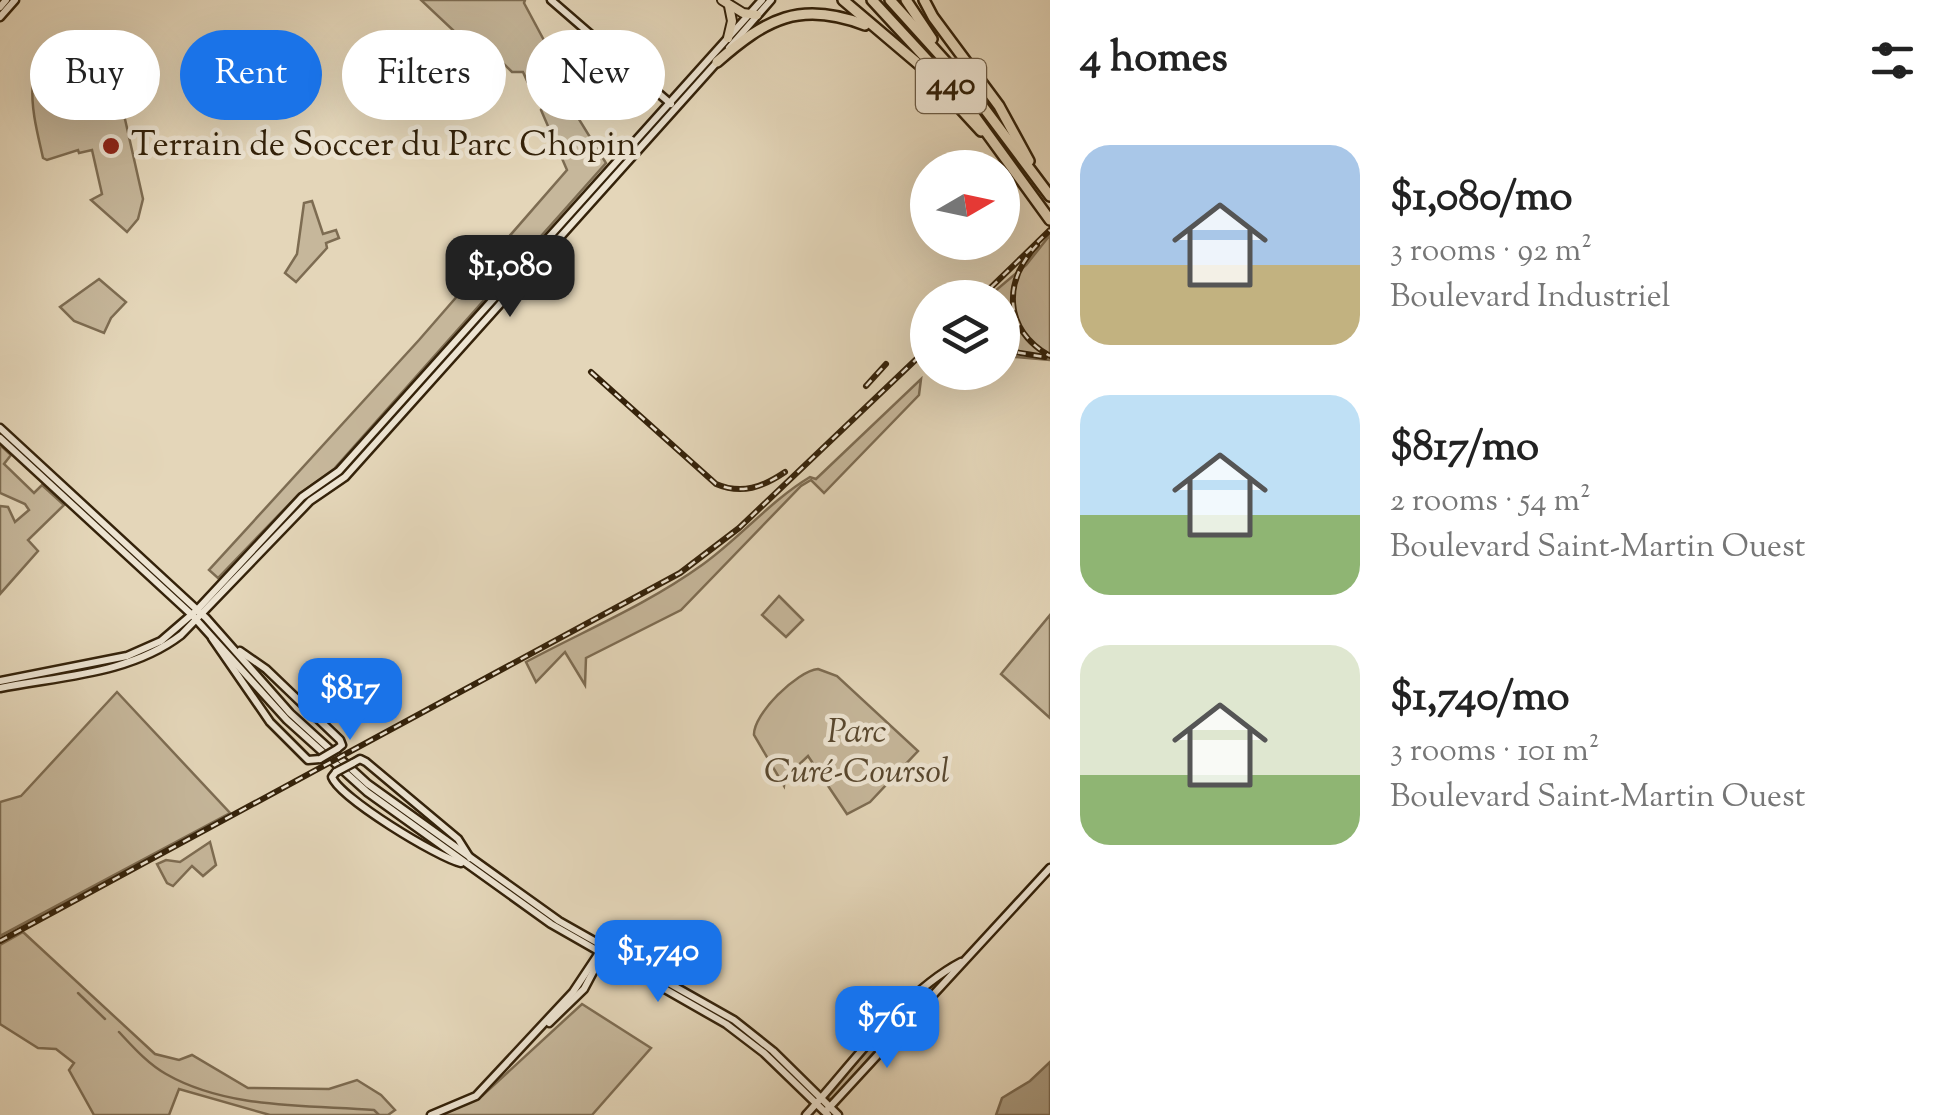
<!DOCTYPE html>
<html lang="en">
<head>
<meta charset="utf-8">
<style>
  body { margin:0; font-family:"Sorts Mill Goudy",serif; background:#f6f6f6; color:#222; height:100vh; display:flex; flex-direction:column; font-size:38px; white-space:nowrap }
  * { box-sizing:border-box; margin:0 }
  p { font-size:32px; color:#767676 }
  .icon { flex:none; width:55px; height:55px; fill:none; stroke:currentColor; stroke-width:2; stroke-linecap:round; stroke-linejoin:round }
  .map { position:relative; flex:1; overflow:hidden }
  .sheet { display:flex; flex-direction:column; background:#fff; width:900px }
  .sheet>* { flex:none }
  .guide { position:absolute; left:30px; top:30px; width:870px; height:90px; display:flex; gap:20px }
  .needle { width:65px; rotate:81deg }
  .tools { position:absolute; left:910px; top:150px; display:grid; gap:20px }
  .tools a { display:grid; place-items:center; width:110px; height:110px; border-radius:50%; background:#fff; box-shadow:0 10px 40px #0002; font-size:50px }
  .price { position:absolute; translate:-50% -85px; padding:0 22px; border-radius:20px; background:#1a73e8; color:#fff; font-size:32px; line-height:65px; filter:drop-shadow(0 2px 5px #0008) }
  .price::after { content:''; position:absolute; left:50%; top:60px; width:30px; height:22px; margin-left:-15px; background:inherit; clip-path:polygon(0 0,100% 0,50% 100%) }
  .price.current { background:#222; color:#fff }
  ul { padding:0; list-style:none }
  li { display:flex; align-items:center; gap:30px; height:250px; padding:0 30px }
  li span { display:grid; place-items:center; flex:none; width:280px; height:200px; border-radius:30px; color:#555 }
  li>.icon { margin-inline-start:auto }
  span .icon { width:120px; height:120px; fill:#fffc; stroke-width:1 }
  li b { font-size:42px }
  h2 { display:flex; justify-content:space-between; align-items:center; height:120px; padding:0 30px; font-size:42px }
  .tag { padding:0 35px; border-radius:45px; background:#fff; box-shadow:0 10px 40px #0002; font-size:35px; line-height:90px }
  .tag.current { background:#1a73e8; color:#fff }
  main { display:flex; flex:1; min-height:0 }
  .map>svg:first-child { display:block }
  .green { fill:#c6b79b; stroke:#7d6c52; stroke-width:2.5 }
  .water { fill:#a8997e; stroke:#7a6950; stroke-width:2.5 }
  .lines { fill:none; stroke-linecap:round; stroke-linejoin:round }
  .stream { stroke:#7a6950; stroke-width:2.5 }
  .secondary-casing { stroke:#34220a; stroke-width:11 }
  .primary-casing { stroke:#34220a; stroke-width:12 }
  .highway-casing { stroke:#34220a; stroke-width:14 }
  .secondary { stroke:#ede4d2; stroke-width:6 }
  .primary { stroke:#e4d6b9; stroke-width:8 }
  .highway { stroke:#e4d6b9; stroke-width:9 }
  .rail-casing { stroke:#34220a; stroke-width:6 }
  .rail { stroke:#ede4d2; stroke-width:2.5; stroke-dasharray:8; stroke-linecap:butt }
  .secondary-bridge-casing { stroke:#34220a; stroke-width:11; stroke-linecap:butt }
  .secondary-bridge { stroke:#ede4d2; stroke-width:6 }
  .poi-dot { fill:#8f2418; stroke:#ede4d2; stroke-width:4 }
  .labels { text-anchor:middle; dominant-baseline:central; stroke-width:9; stroke-linejoin:round; paint-order:stroke }
  .shield { fill:#ede4d2; stroke:#6c5c46; stroke-width:2.5 }
  .shield-label { font-size:32px; font-weight:bold; fill:#34220a }
  .poi-label { font-size:35px; fill:#34220a; stroke:#ede4d2; text-anchor:start }
  .park-label { font-size:35px; font-style:italic; fill:#58472e; stroke:#ede4d2 }
</style>
</head>
<body>
<main>
<div class="map">
<svg width="1050" height="1115" viewBox="0 0 1050 1115">
  <rect width="100%" height="100%" fill="#e4d6b9"/>
  <filter id="stains"><feTurbulence type="fractalNoise" baseFrequency=".002" numOctaves="4"/><feColorMatrix values="0 0 0 0 .2 0 0 0 0 .09 0 0 0 0 .02 0 0 0 .5 -.17"/></filter>
  <radialGradient id="worn" r=".72"><stop offset=".6" stop-color="#630" stop-opacity="0"/><stop offset="1" stop-color="#630" stop-opacity=".3"/></radialGradient>
  <g class="green">
    <path d="M421,0H525L524,3L576,100L572,108L606,163L334,469L298,495L218,578L209,570L419,340L567,170L541,110L548,101L543,92L533,94L523,72H512L489,49L456,33Z"/>
    <path d="M63,34L104,71L120,97L143,199L138,219L127,232L91,200L102,194L92,150L79,153L78,150L47,160L43,158C33,113 18,65 63,34Z"/>
    <path d="M374,50L385,54L400,81L395,86V92L370,102L361,99L347,73L349,66Z"/>
    <path d="M312,201L323,234L336,230L339,238L326,243L327,248L296,282L285,273L297,254L304,203Z"/>
    <path d="M1050,235V360L1003,356L1002,298L988,297L1026,265Z"/>
    <path d="M99,279L126,302L111,318L104,333L74,321L60,307Z"/>
    <path d="M921,379L919,395L824,493L811,480L801,486L681,610L586,658L585,685L565,652L536,682L526,662C584,631 648,604 702,565C740,538 770,501 810,477L816,479Z"/>
    <path d="M0,445L11,455L4,464L34,493L42,485L64,505L28,540L38,551L0,594V506L8,507L15,522L29,510L25,504L0,493Z"/>
    <path d="M779,596L803,620L786,637L762,615Z"/>
    <path d="M1050,615V718L1001,674Z"/>
    <path d="M818,669L837,676L918,751L870,802L847,814L808,756L785,778L784,786L754,735C753,714 797,671 818,669Z"/>
    <path d="M117,692L230,813L0,936V802L21,796Z"/>
    <path d="M210,842L216,865L203,876L192,866L173,886L167,883L157,864L166,860L180,862Z"/>
    <path d="M23,932L155,1054L179,1060L192,1055L248,1088L329,1089L357,1080L381,1095L395,1110L388,1115H270L179,1089L169,1115H94L69,1070L74,1063L56,1049L38,1048L0,1024V945Z"/>
    <path d="M582,1004L651,1048L592,1115H431L482,1096Z"/>
    <path d="M909,1011L832,1101L828,1097C851,1072 880,1026 909,1011Z"/>
  </g>
  <path class="water" d="M1050,1062V1115H996L1002,1098L1030,1081Z"/>
  <g class="lines">
    <g class="stream">
      <path d="M78,993L105,1019"/>
      <path d="M119,1032C133,1047 148,1064 166,1074C227,1109 305,1105 374,1110L379,1115"/>
    </g>
    <defs>
      <g id="secondary">
        <path d="M551,0L671,104"/>
        <path d="M0,7L6,0"/>
        <path d="M0,17L15,0"/>
        <path d="M729,48L771,0"/>
        <path d="M0,428L206,618L290,713L368,784L559,921L734,1020L773,1051L838,1115"/>
        <path d="M0,438L192,615L287,720L367,792L551,924L726,1024L764,1053L828,1115"/>
        <path d="M212,638L270,722L308,760L320,759"/>
        <path d="M240,651L266,669L340,740L342,745L337,749"/>
        <path d="M0,681L127,656L161,641L197,610L302,497L339,471L762,0"/>
        <path d="M0,688C61,676 130,674 181,635L310,501L345,477L718,61"/>
        <path d="M353,763L360,759L366,762L458,839L470,858"/>
        <path d="M336,772L332,777C340,798 437,857 461,863"/>
        <path d="M549,1023L584,989L602,955"/>
        <path d="M827,1110L1050,868"/>
        <path d="M431,1115L476,1096L573,992L599,953"/>
        <path d="M806,1115C851,1066 902,993 961,962"/>
      </g>
      <g id="primary">
        <path d="M722,0L743,13L757,15"/>
        <path d="M728,38L732,21L729,6"/>
      </g>
      <g id="highway">
        <path d="M843,0L922,67L981,131"/>
        <path d="M872,0L957,92L1050,220"/>
        <path d="M890,0L966,84L1050,196"/>
        <path d="M906,0L932,39"/>
        <path d="M924,0L933,17L999,106L1029,161"/>
        <path d="M717,62C766,19 800,0 865,25"/>
      </g>
    </defs>
    <use href="#secondary" class="secondary-casing"/>
    <use href="#primary" class="primary-casing"/>
    <use href="#highway" class="highway-casing"/>
    <use href="#secondary" class="secondary"/>
    <use href="#primary" class="primary"/>
    <use href="#highway" class="highway"/>
    <defs>
      <g id="rail">
        <path d="M1037,245C1003,281 1003,329 1050,356"/>
        <path d="M980,298L1050,230"/>
        <path d="M1002,350L1045,357"/>
        <path d="M591,372L716,484C742,495 763,487 785,472"/>
        <path d="M866,386L886,364"/>
        <path d="M0,941L680,573L739,528L928,348"/>
      </g>
    </defs>
    <use href="#rail" class="rail-casing"/>
    <use href="#rail" class="rail"/>
    <defs>
      <g id="secondary-bridge">
        <path d="M320,759L337,749"/>
        <path d="M336,772L353,763"/>
      </g>
    </defs>
    <use href="#secondary-bridge" class="secondary-bridge-casing"/>
    <use href="#secondary-bridge" class="secondary-bridge"/>
  </g>
  <circle class="poi-dot" cx="111" cy="146" r="10"/>
  <g class="labels">
    <rect class="shield" x="916" y="59" width="70" height="54" rx="8"/>
    <g class="shield-label">
      <text x="951" y="86">440</text>
    </g>
    <g class="poi-label">
      <text x="131" y="146">Terrain de Soccer du Parc Chopin</text>
    </g>
    <g class="park-label">
      <text x="857" y="733">Parc<tspan x="857" dy="40">Curé-Coursol</tspan></text>
    </g>
  </g>
  <rect width="100%" height="100%" filter="url(#stains)"/>
  <rect width="100%" height="100%" fill="url(#worn)"/>
</svg>
<div class="tools">
<a><svg class="needle" viewBox="-14 -14 28 28"><path d="M0-13l5 13h-10z" fill="#e53935"/><path d="M0 13l5-13h-10z" fill="#767676"/></svg></a>
<a><svg class="icon" aria-label="layers" viewBox="0 0 24 24"><path d="M12 4l9 5-9 5-9-5zM3 14l9 5 9-5"/></svg></a>
</div>
<b class="price current" style="left:510px;top:320px">$1,080</b>
<b class="price" style="left:350px;top:743px">$817</b>
<b class="price" style="left:658px;top:1005px">$1,740</b>
<b class="price" style="left:887px;top:1071px">$761</b>
<div class="guide">
<a class="tag">Buy</a>
<a class="tag current">Rent</a>
<a class="tag">Filters</a>
<a class="tag">New</a>
</div>
</div>
<section class="sheet">
<h2>4 homes<svg class="icon" aria-label="filters" viewBox="0 0 24 24"><path d="M4 7h16M4 17h16"/><circle cx="9" cy="7" r="2"/><circle cx="15" cy="17" r="2"/></svg></h2>
<ul>
<li><span style="background:linear-gradient(#a9c7e8 60%,#c2b280 0)"><svg class="icon" aria-label="home" viewBox="0 0 24 24"><path d="M3 11l9-7 9 7M6 9v11h12V9"/></svg></span><div><b>$1,080/mo</b><p>3 rooms · 92 m²</p><p>Boulevard Industriel</p></div></li>
<li><span style="background:linear-gradient(#bfe0f5 60%,#8fb573 0)"><svg class="icon" aria-label="home" viewBox="0 0 24 24"><path d="M3 11l9-7 9 7M6 9v11h12V9"/></svg></span><div><b>$817/mo</b><p>2 rooms · 54 m²</p><p>Boulevard Saint-Martin Ouest</p></div></li>
<li><span style="background:linear-gradient(#dfe7d0 65%,#8fb573 0)"><svg class="icon" aria-label="home" viewBox="0 0 24 24"><path d="M3 11l9-7 9 7M6 9v11h12V9"/></svg></span><div><b>$1,740/mo</b><p>3 rooms · 101 m²</p><p>Boulevard Saint-Martin Ouest</p></div></li>
</ul>
</section>
</main>
</body>
</html>
